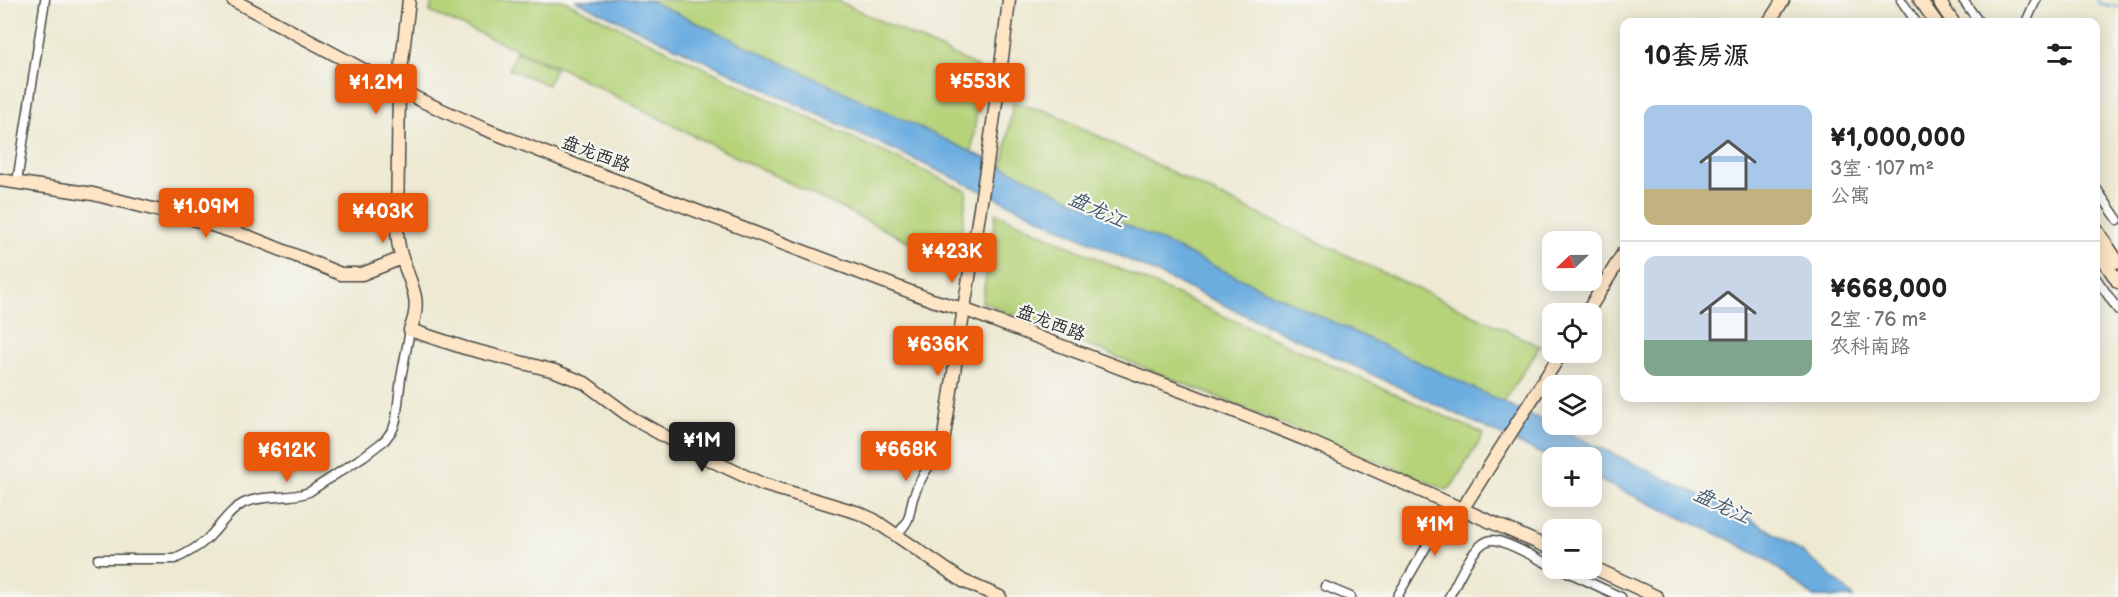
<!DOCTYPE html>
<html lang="zh">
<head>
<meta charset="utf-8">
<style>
  body { margin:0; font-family:"Balsamiq Sans","LXGW WenKai TC",sans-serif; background:#f6f6f6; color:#202124; height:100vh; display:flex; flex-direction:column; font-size:22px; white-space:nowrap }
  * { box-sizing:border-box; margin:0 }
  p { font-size:20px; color:#757577 }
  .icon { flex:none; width:33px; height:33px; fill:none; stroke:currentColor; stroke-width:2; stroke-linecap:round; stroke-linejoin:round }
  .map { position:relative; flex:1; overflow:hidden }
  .drawer { position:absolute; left:1620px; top:18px; width:480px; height:384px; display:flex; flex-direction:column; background:#fff; border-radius:12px; box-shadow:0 3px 15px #0003 }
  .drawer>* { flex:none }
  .needle { width:39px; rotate:248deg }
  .controls { position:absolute; left:1542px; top:231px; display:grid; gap:12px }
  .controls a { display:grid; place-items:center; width:60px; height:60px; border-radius:12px; background:#fff; box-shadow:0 3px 15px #0003; font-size:30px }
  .price { position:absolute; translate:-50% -51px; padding:0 14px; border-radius:6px; background:#ea580c; color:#fff; font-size:20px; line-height:39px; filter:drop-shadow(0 2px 3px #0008) }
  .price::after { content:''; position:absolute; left:50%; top:36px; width:18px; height:14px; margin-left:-9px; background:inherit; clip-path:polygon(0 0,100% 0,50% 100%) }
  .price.current { background:#222; color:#fff }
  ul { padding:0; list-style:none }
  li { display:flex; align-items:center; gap:18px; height:150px; padding:0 24px }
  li+li { border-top:2px solid #e0e0e0 }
  li span { display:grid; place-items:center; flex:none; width:168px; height:120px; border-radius:12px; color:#555 }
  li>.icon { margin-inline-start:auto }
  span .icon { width:72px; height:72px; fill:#fffc; stroke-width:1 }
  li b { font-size:26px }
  h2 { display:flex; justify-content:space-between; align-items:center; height:72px; padding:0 24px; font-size:26px }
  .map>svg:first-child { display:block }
  .green { fill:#b6d37a; stroke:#707f52; stroke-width:1.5 }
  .water { fill:#6cade0; stroke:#4c6c86; stroke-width:1.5 }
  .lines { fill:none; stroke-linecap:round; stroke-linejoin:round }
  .stream { stroke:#6cade0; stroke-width:2 }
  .street-casing { stroke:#484844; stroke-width:11 }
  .secondary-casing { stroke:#484844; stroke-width:15 }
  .street { stroke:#fff; stroke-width:8 }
  .secondary { stroke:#fee5c5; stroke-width:12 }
  .labels { text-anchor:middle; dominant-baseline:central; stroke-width:4.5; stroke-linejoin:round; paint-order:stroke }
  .street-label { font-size:18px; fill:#2b2b2b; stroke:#f6f6f2 }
  .water-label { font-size:20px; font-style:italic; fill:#42586a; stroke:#f6f6f2 }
</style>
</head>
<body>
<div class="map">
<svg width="2118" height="597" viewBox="0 0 2118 597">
  <rect width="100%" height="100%" fill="#f6f6f2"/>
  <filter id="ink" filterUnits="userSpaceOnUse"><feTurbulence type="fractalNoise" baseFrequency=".0167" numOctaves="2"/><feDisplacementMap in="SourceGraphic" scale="12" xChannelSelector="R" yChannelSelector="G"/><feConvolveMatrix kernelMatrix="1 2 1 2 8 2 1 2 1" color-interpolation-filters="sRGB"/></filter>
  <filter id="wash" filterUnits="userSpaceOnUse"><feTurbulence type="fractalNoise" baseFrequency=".008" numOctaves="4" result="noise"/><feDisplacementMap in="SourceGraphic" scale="24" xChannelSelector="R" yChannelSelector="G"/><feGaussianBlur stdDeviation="1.35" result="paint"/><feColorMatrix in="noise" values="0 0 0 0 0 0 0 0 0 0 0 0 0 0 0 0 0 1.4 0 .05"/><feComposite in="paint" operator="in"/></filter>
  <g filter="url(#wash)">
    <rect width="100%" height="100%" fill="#ede9d2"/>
    <g class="green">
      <path d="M432,0H563L775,102L967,191L957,265L708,143L565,70L430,12Z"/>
      <path d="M639,0H836L972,64L982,70L971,157Z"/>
      <path d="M516,51L555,68L548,85L509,69Z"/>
      <path d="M1013,103L1047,111L1235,203L1540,346L1501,406L1002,171Z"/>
      <path d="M996,213L1484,434L1452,486L1447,490L982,302Z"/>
    </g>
    <path class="water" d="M575,0H649L1745,516C1789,541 1818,562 1854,597H1814L1767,560L1728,539L1592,477V458L1552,459Z"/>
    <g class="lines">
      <path class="stream" d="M2098,0L2100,4L2118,7"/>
    </g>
  </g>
  <g filter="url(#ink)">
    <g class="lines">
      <defs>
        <g id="street">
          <path d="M1901,0L1916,22"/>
          <path d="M1963,0L1979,22"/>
          <path d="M2026,22L2036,0"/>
          <path d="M17,182L45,0"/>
          <path d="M2096,188L2118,220"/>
          <path d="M2096,278L2118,310"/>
          <path d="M896,535C912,519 908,517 913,498C919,479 930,463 942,450"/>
          <path d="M98,559H175C186,554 197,548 207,539C219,528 229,510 244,503C264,494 289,500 309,492L364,456L385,440L393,429L396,420L401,378L410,330"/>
          <path d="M1559,568L1621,597"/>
          <path d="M1325,586L1351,597"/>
          <path d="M1397,597L1451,504"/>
          <path d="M1449,597C1457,582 1475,539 1493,540C1505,540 1540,560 1552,566"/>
        </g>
        <g id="secondary">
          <path d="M233,0L422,101L482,128L583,168L932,300L963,309L1224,407L1304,439L1552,549"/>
          <path d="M409,0L399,88L397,225C397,236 398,247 402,258C411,286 423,300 410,330L465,348L555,371L585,383L632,418L691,451L762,484L859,513L874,520L963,581L1000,597"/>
          <path d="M1920,0L1936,22"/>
          <path d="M1938,0L1953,22"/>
          <path d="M1769,22L1783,0"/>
          <path d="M0,180L93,194L193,219L252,238L341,274H362L402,258"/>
          <path d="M2096,229L2118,262"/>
          <path d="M2096,249L2118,282"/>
          <path d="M1586,314L1624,252"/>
          <path d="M942,450C964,300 992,151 1009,0"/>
          <path d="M1463,508L1562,352"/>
          <path d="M1592,567L1657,597"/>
        </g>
      </defs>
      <use href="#street" class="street-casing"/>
      <use href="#secondary" class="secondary-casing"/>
      <use href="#street" class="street"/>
      <use href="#secondary" class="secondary"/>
    </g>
  </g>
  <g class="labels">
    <g class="street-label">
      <text transform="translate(596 154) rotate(21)">盘龙西路</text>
      <text transform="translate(1051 323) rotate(21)">盘龙西路</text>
    </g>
    <g class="water-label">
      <text transform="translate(1097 210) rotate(25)">盘龙江</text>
      <text transform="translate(1722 506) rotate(26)">盘龙江</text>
    </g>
  </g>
</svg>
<div class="controls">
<a><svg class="needle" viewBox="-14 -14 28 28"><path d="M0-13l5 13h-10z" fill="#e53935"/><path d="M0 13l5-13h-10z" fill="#757577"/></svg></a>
<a><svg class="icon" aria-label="locate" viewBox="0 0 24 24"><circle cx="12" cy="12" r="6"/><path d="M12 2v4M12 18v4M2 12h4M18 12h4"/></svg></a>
<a><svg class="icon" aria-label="layers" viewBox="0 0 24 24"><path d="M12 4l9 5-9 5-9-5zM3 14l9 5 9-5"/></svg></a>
<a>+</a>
<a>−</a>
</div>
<b class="price" style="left:980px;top:114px">¥553K</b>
<b class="price" style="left:376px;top:115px">¥1.2M</b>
<b class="price" style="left:206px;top:239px">¥1.09M</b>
<b class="price" style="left:383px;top:244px">¥403K</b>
<b class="price" style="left:952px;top:284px">¥423K</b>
<b class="price" style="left:938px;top:377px">¥636K</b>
<b class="price current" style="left:702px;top:473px">¥1M</b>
<b class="price" style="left:906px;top:482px">¥668K</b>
<b class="price" style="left:287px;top:483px">¥612K</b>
<b class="price" style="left:1435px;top:557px">¥1M</b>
<section class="drawer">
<h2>10套房源<svg class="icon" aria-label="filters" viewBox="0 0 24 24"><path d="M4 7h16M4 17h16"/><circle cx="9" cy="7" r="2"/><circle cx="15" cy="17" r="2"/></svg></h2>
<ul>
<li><span style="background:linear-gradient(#a9c7e8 70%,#c2b280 0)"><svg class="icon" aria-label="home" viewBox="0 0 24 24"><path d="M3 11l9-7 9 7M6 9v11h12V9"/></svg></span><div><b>¥1,000,000</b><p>3室 · 107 m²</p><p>公寓</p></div></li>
<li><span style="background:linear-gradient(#c9d6e8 70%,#7fa58c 0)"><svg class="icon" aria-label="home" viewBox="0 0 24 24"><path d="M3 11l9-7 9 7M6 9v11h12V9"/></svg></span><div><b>¥668,000</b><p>2室 · 76 m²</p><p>农科南路</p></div></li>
</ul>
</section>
</div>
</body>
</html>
